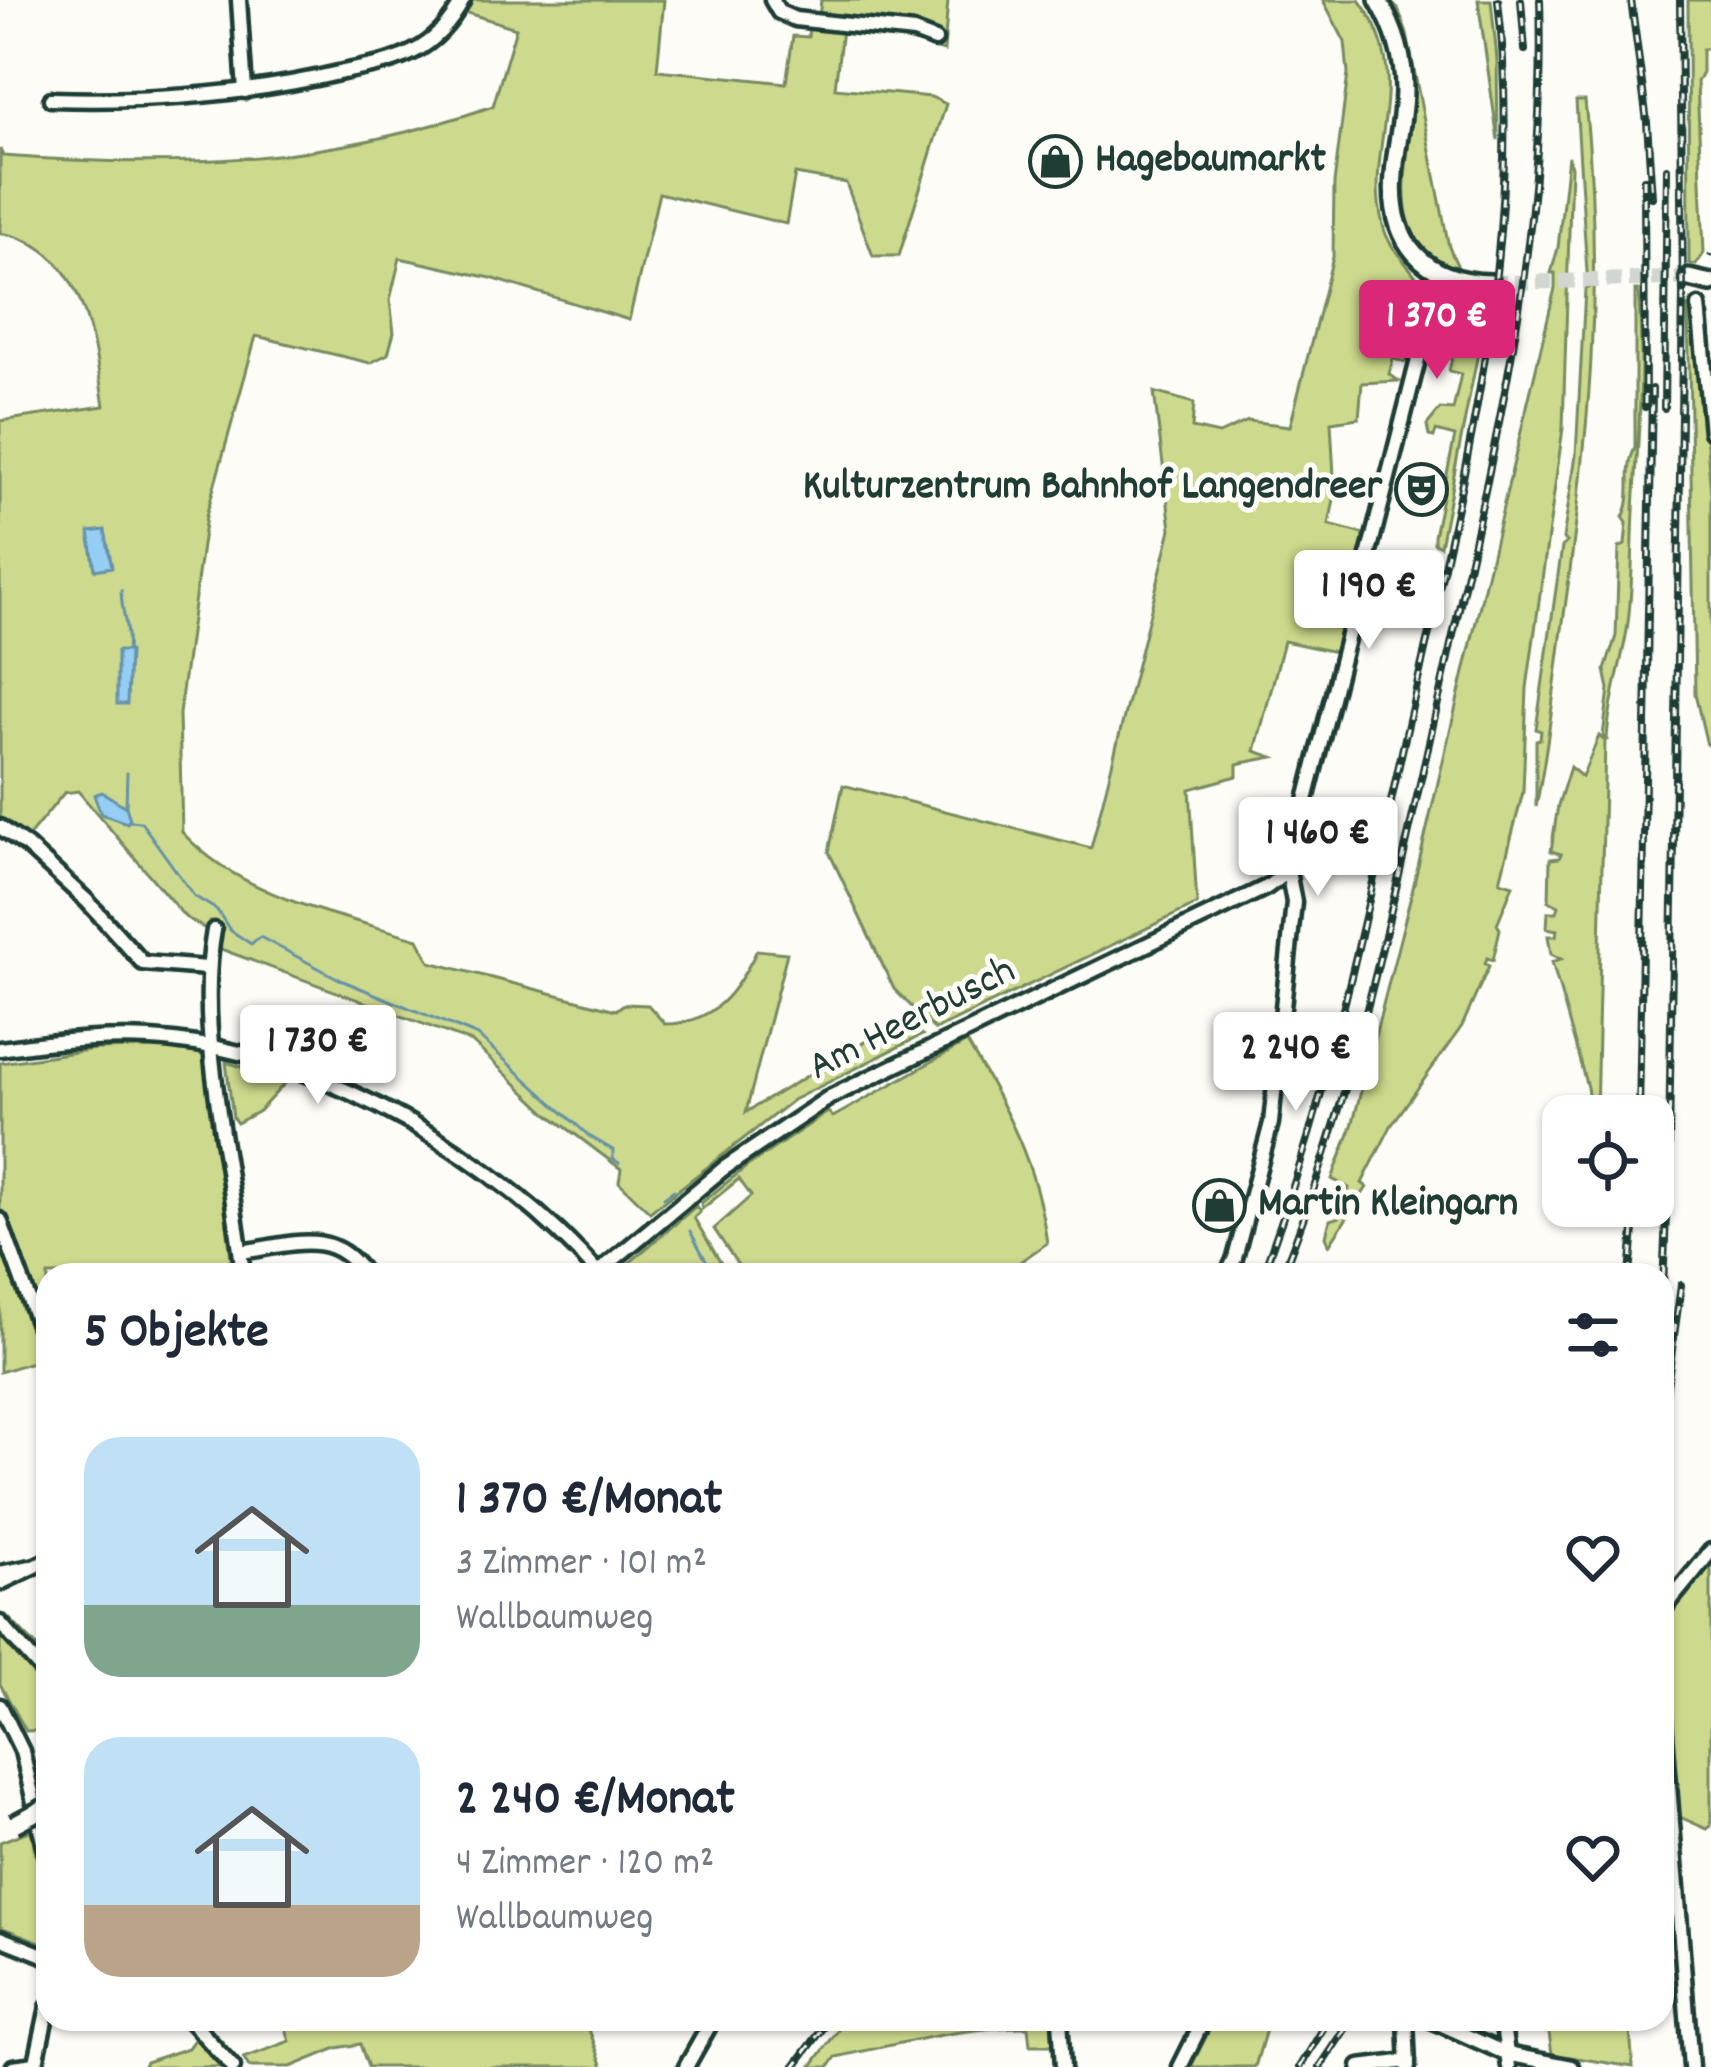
<!DOCTYPE html>
<html lang="de">
<head>
<meta charset="utf-8">
<style>
  body { margin:0; font-family:Dekko,sans-serif; background:#f2f2f3; color:#1f2937; height:100vh; display:flex; flex-direction:column; font-size:45px; white-space:nowrap }
  * { box-sizing:border-box; margin:0 }
  p { font-size:39px; color:#747a83 }
  .icon { flex:none; width:66px; height:66px; fill:none; stroke:currentColor; stroke-width:2; stroke-linecap:round; stroke-linejoin:round }
  .map { position:relative; flex:1; overflow:hidden }
  .sheet { position:absolute; left:36px; top:1263px; width:1638px; height:768px; display:flex; flex-direction:column; background:#fff; border-radius:36px; box-shadow:0 3px 9px #0004 }
  .sheet>* { flex:none }
  .buttons { position:absolute; left:1542px; top:1095px; display:grid; gap:24px }
  .buttons a { display:grid; place-items:center; width:132px; height:132px; border-radius:24px; background:#fff; box-shadow:0 3px 9px #0004; font-size:60px }
  .price { position:absolute; translate:-50% -102px; padding:0 27px; border-radius:12px; background:#fff; color:#222; font-size:39px; line-height:78px; filter:drop-shadow(0 3px 6px #0008) }
  .price::after { content:''; position:absolute; left:50%; top:72px; width:36px; height:27px; margin-left:-18px; background:inherit; clip-path:polygon(0 0,100% 0,50% 100%) }
  .price.selected { background:#db2777; color:#fff }
  ul { padding:0; list-style:none }
  li { display:flex; align-items:center; gap:36px; height:300px; padding:0 48px }
  li span { display:grid; place-items:center; flex:none; width:336px; height:240px; border-radius:36px; color:#555 }
  li>.icon { margin-inline-start:auto }
  span .icon { width:144px; height:144px; fill:#fffc; stroke-width:1 }
  li b { font-size:51px }
  h2 { display:flex; justify-content:space-between; align-items:center; height:144px; padding:0 48px; font-size:51px }
  .map>svg:first-child { display:block }
  .green { fill:#cdd98c; stroke:#768b60; stroke-width:3 }
  .water { fill:#95cdf4; stroke:#6693a7; stroke-width:3 }
  .lines { fill:none; stroke-linecap:round; stroke-linejoin:round }
  .stream { stroke:#6693a7; stroke-width:3 }
  .major-tunnel { stroke:#d1d6d0; stroke-width:15; stroke-dasharray:15 8; stroke-linecap:butt }
  .minor-casing { stroke:#1f3d34; stroke-width:21 }
  .major-casing { stroke:#1f3d34; stroke-width:24 }
  .minor { stroke:#fdfcf7; stroke-width:12 }
  .major { stroke:#fdfcf7; stroke-width:15 }
  .tram { stroke:#1f3d34; stroke-width:3 }
  .rail-casing { stroke:#1f3d34; stroke-width:8 }
  .rail { stroke:#fdfcf7; stroke-width:3; stroke-dasharray:9; stroke-linecap:butt }
  .major-bridge-casing { stroke:#1f3d34; stroke-width:24; stroke-linecap:butt }
  .major-bridge { stroke:#fdfcf7; stroke-width:15 }
  .labels { text-anchor:middle; dominant-baseline:central; stroke-width:10; stroke-linejoin:round; paint-order:stroke }
  .poi-label { font-size:42px; font-weight:bold; fill:#1f3d34; stroke:#fdfcf7; text-anchor:start }
  .street-label { font-size:42px; fill:#1f3d34; stroke:#fdfcf7 }
</style>
</head>
<body>
<div class="map">
<svg width="1711" height="2067" viewBox="0 0 1711 2067">
  <rect width="100%" height="100%" fill="#fdfcf7"/>
  <filter id="ink" filterUnits="userSpaceOnUse"><feTurbulence type="fractalNoise" baseFrequency=".00833" numOctaves="2"/><feDisplacementMap in="SourceGraphic" scale="24" xChannelSelector="R" yChannelSelector="G"/><feConvolveMatrix kernelMatrix="1 2 1 2 8 2 1 2 1" color-interpolation-filters="sRGB"/></filter>
  <g filter="url(#ink)">
    <g class="green">
      <path d="M469,0H664L657,70L786,83L793,36L808,37L809,26L818,27L821,0H948L944,51L843,21L835,88L931,97L946,104L899,256H873L846,183L795,174L786,224L659,193L629,320L491,278L400,258L390,300L394,333L388,354L370,363L256,336L206,516L179,714L182,832C242,898 336,914 418,939L430,962L616,1010L624,1004L648,1005L665,1024C714,1024 737,991 757,950L787,953L746,1112L905,1018L922,1035L793,1100L650,1212L619,1182L621,1169L547,1113L472,1042L218,948L209,931L185,917L78,791L64,793L28,837L0,824V421L104,406C93,338 84,246 0,233V149L3,156C175,169 328,164 493,106L516,28L464,12Z"/>
      <path d="M1323,0H1359C1419,79 1362,146 1383,225C1389,251 1410,264 1422,286L1405,362L1393,359L1389,374L1399,381L1362,383L1359,418L1331,422L1335,494L1329,525L1364,534L1335,652L1284,641L1255,751L1273,757L1237,764V776L1190,789L1197,904L935,1030L894,989L829,852L843,785L1091,848L1171,529L1154,392L1194,403L1192,428L1219,434L1248,421L1290,426L1333,257L1334,183L1348,74L1345,42Z"/>
      <path d="M1389,0L1398,9L1407,34L1449,247L1461,274C1375,238 1413,160 1414,91C1414,59 1404,28 1389,0Z"/>
      <path d="M1478,0H1491L1497,59L1498,140Z"/>
      <path d="M1688,0H1711V49H1702V72L1697,82L1704,253L1696,265L1689,264Z"/>
      <path d="M1576,101H1585C1604,283 1589,435 1564,615C1555,679 1549,744 1536,807V740L1540,739L1541,731L1536,729L1562,547L1567,542L1563,539L1576,455L1585,289L1588,288Z"/>
      <path d="M1568,156L1571,167L1563,428L1527,688L1523,792L1500,881L1513,885L1497,924L1500,929L1493,960L1487,958L1485,964L1489,966L1462,1026L1391,1126L1362,1183L1367,1187L1329,1245L1326,1236L1330,1220L1340,1217L1349,1188L1332,1179L1352,1126L1412,892L1555,288V273H1551L1558,248Z"/>
      <path d="M1635,290H1638C1645,363 1638,437 1634,511C1632,550 1633,591 1627,630C1621,667 1609,701 1607,739L1603,736L1609,689L1605,670L1616,636L1619,548L1625,545L1627,523L1623,517C1635,496 1623,470 1635,448Z"/>
      <path d="M1490,292L1440,546L1434,543V536L1455,436L1436,431L1434,437L1429,436L1427,425L1440,409L1453,410L1461,374L1449,371L1456,341L1450,339L1460,301L1469,295Z"/>
      <path d="M1688,306H1695L1711,493V745H1707L1695,694Z"/>
      <path d="M1599,736L1605,741L1596,1116H1591L1587,1087L1552,962L1561,959L1551,954L1548,936H1556L1557,930L1547,928L1548,912H1557L1559,906L1549,901L1550,859L1559,858L1561,854L1551,851L1558,805L1570,767L1582,777Z"/>
      <path d="M967,1042C1008,1113 1036,1161 1047,1243L1001,1275H732L740,1268L714,1229L751,1196L739,1179L702,1209L701,1203L746,1167L828,1112L833,1117Z"/>
      <path d="M197,1047L207,1057L233,1275H48V1357L0,1372V1063L96,1049Z"/>
      <path d="M226,1062L287,1081L259,1111L237,1123L233,1118Z"/>
      <path d="M696,1206L700,1212L694,1218L728,1275H615Z"/>
      <path d="M1711,1559V1826L1707,1829L1680,1817L1662,1627L1669,1611Z"/>
      <path d="M6,1615L48,1658V1730L26,1731L0,1684V1619Z"/>
      <path d="M31,1830L48,1916V1945L0,1927V1842Z"/>
      <path d="M283,2019H585L603,2067H368L360,2044L337,2048L291,2067H249L244,2058L290,2041Z"/>
      <path d="M846,2019H1051L1053,2045H1030L1028,2027C965,2026 898,2044 836,2057L829,2067H811Z"/>
      <path d="M1215,2019H1269L1255,2067H1191Z"/>
      <path d="M1547,2019H1629L1633,2067L1552,2054Z"/>
      <path d="M196,2037L221,2067H143L146,2062L188,2048Z"/>
    </g>
    <g class="water">
      <path d="M105,530L112,567L95,570L89,532Z"/>
      <path d="M117,651H129L127,704H117Z"/>
      <path d="M102,792L126,807L130,819L127,823L101,814L94,795Z"/>
    </g>
    <g class="lines">
      <g class="stream">
        <path d="M121,590C121,612 130,630 127,651"/>
        <path d="M126,807L127,773"/>
        <path d="M129,821L141,822L194,896L217,910L230,930L251,944L260,937L343,981L478,1036L589,1136L613,1150V1159L619,1163"/>
        <path d="M664,1197L674,1190"/>
        <path d="M690,1231L714,1275"/>
      </g>
      <path class="major-tunnel" d="M1491,283L1689,278"/>
      <defs>
        <g id="minor">
          <path d="M239,0L245,91"/>
          <path d="M772,0L779,12L795,19L914,32L935,40"/>
          <path d="M51,99C149,102 247,95 343,72C366,67 392,63 413,52C435,41 452,21 463,0"/>
          <path d="M1699,306L1711,432"/>
          <path d="M1431,318L1450,278"/>
          <path d="M0,827L27,846L87,901L143,963L207,968"/>
          <path d="M214,930C195,1035 232,1167 243,1275"/>
          <path d="M0,1049C55,1041 119,1034 174,1041C328,1058 500,1160 600,1275"/>
          <path d="M0,1220L48,1352"/>
          <path d="M241,1252C291,1245 332,1226 365,1275"/>
          <path d="M595,1275L723,1169L830,1097L1267,887L1288,871"/>
          <path d="M1227,1275L1235,1258L1271,1123L1294,902L1288,871L1424,336L1430,293L1439,273"/>
          <path d="M0,1573L31,1567"/>
          <path d="M0,1583L48,1560"/>
          <path d="M1662,1611L1711,1551"/>
          <path d="M0,1623L48,1677"/>
          <path d="M1662,1695L1691,2067"/>
          <path d="M0,1706L22,1751L48,1862"/>
          <path d="M0,1938L48,1957"/>
          <path d="M189,2019L233,2067"/>
          <path d="M1060,2019L1063,2067"/>
          <path d="M1406,2019L1408,2067"/>
          <path d="M1429,2019L1507,2054L1572,2067"/>
          <path d="M1502,2019L1509,2067"/>
          <path d="M13,2067L35,2064"/>
          <path d="M35,2067L48,2007"/>
          <path d="M686,2067L713,2019"/>
          <path d="M1180,2067L1204,2019"/>
          <path d="M1360,2067L1408,2061"/>
        </g>
        <g id="major">
          <path d="M1378,0C1394,27 1404,58 1404,89C1404,118 1396,145 1394,174C1388,241 1423,282 1491,283"/>
          <path d="M1689,278L1711,283"/>
        </g>
      </defs>
      <use href="#minor" class="minor-casing"/>
      <use href="#major" class="major-casing"/>
      <use href="#minor" class="minor"/>
      <use href="#major" class="major"/>
      <path class="tram" d="M1709,255L1711,256"/>
      <defs>
        <g id="rail">
          <path d="M1521,0L1525,50"/>
          <path d="M1631,0L1647,122L1652,197"/>
          <path d="M1644,179L1645,407"/>
          <path d="M1664,408L1667,168"/>
          <path d="M1639,1116L1652,389"/>
          <path d="M1262,1275C1329,1099 1366,913 1407,729C1461,490 1526,247 1498,0"/>
          <path d="M1282,1275C1356,1089 1395,893 1439,698C1491,463 1548,243 1540,0"/>
          <path d="M1630,1275L1636,1206"/>
          <path d="M1662,1311L1669,1143L1683,295L1680,0"/>
          <path d="M1662,1422L1681,1285"/>
          <path d="M794,2067L830,2019"/>
          <path d="M1300,2067L1329,2019"/>
          <path d="M1320,2067L1352,2019"/>
        </g>
      </defs>
      <use href="#rail" class="rail-casing"/>
      <use href="#rail" class="rail"/>
      <defs>
        <path id="major-bridge" d="M14,1824L48,1806"/>
      </defs>
      <use href="#major-bridge" class="major-bridge-casing"/>
      <use href="#major-bridge" class="major-bridge"/>
    </g>
  </g>
  <defs>
    <symbol id="shop-ring" viewBox="-11 -11 22 22"><circle r="9.5" fill="#fdfcf7" stroke="#1f3d34" stroke-width="1.5"/><path d="M-5-2.5h2.3a2.7 3.5 0 0 1 5.4 0H5L5.5 6h-11ZM-1.5-2.5h3a1.5 2.3 0 0 0-3 0Z" fill="#1f3d34"/></symbol>
    <symbol id="theatre-ring" viewBox="-11 -11 22 22"><circle r="9.5" fill="#fdfcf7" stroke="#1f3d34" stroke-width="1.5"/><path d="M-5-5.5Q0-4 5-5.5V0Q5 5 0 6Q-5 5-5 0ZM-3.3-2.5H-1v1.5H-3.3ZM1-2.5H3.3v1.5H1ZM-2.8 1Q0 5.5 2.8 1Z" fill="#1f3d34"/></symbol>
  </defs>
  <g fill-rule="evenodd">
    <use href="#shop-ring" x="1026" y="132" width="59" height="59"/>
    <use href="#theatre-ring" x="1392" y="460" width="59" height="59"/>
    <use href="#shop-ring" x="1190" y="1176" width="59" height="59"/>
  </g>
  <g class="labels">
    <g class="poi-label">
      <text x="1095" y="162">Hagebaumarkt</text>
      <text x="1382" y="489" text-anchor="end">Kulturzentrum Bahnhof Langendreer</text>
      <text x="1258" y="1206">Martin Kleingarn</text>
    </g>
    <g class="street-label">
      <text transform="translate(913 1021) rotate(-27)">Am Heerbusch</text>
    </g>
  </g>
</svg>
<div class="buttons">
<a><svg class="icon" aria-label="locate" viewBox="0 0 24 24"><circle cx="12" cy="12" r="6"/><path d="M12 2v4M12 18v4M2 12h4M18 12h4"/></svg></a>
</div>
<b class="price selected" style="left:1437px;top:382px">1 370 €</b>
<b class="price" style="left:1369px;top:652px">1 190 €</b>
<b class="price" style="left:1318px;top:899px">1 460 €</b>
<b class="price" style="left:318px;top:1107px">1 730 €</b>
<b class="price" style="left:1296px;top:1114px">2 240 €</b>
<section class="sheet">
<h2>5 Objekte<svg class="icon" aria-label="filters" viewBox="0 0 24 24"><path d="M4 7h16M4 17h16"/><circle cx="9" cy="7" r="2"/><circle cx="15" cy="17" r="2"/></svg></h2>
<ul>
<li><span style="background:linear-gradient(#bfe0f5 70%,#7fa58c 0)"><svg class="icon" aria-label="home" viewBox="0 0 24 24"><path d="M3 11l9-7 9 7M6 9v11h12V9"/></svg></span><div><b>1 370 €/Monat</b><p>3 Zimmer · 101 m²</p><p>Wallbaumweg</p></div><svg class="icon" aria-label="heart" viewBox="0 0 24 24"><path d="M12 20l-8-8c-3-5 5-10 8-4 3-6 11-1 8 4z"/></svg></li>
<li><span style="background:linear-gradient(#bfe0f5 70%,#b9a48a 0)"><svg class="icon" aria-label="home" viewBox="0 0 24 24"><path d="M3 11l9-7 9 7M6 9v11h12V9"/></svg></span><div><b>2 240 €/Monat</b><p>4 Zimmer · 120 m²</p><p>Wallbaumweg</p></div><svg class="icon" aria-label="heart" viewBox="0 0 24 24"><path d="M12 20l-8-8c-3-5 5-10 8-4 3-6 11-1 8 4z"/></svg></li>
</ul>
</section>
</div>
</body>
</html>
